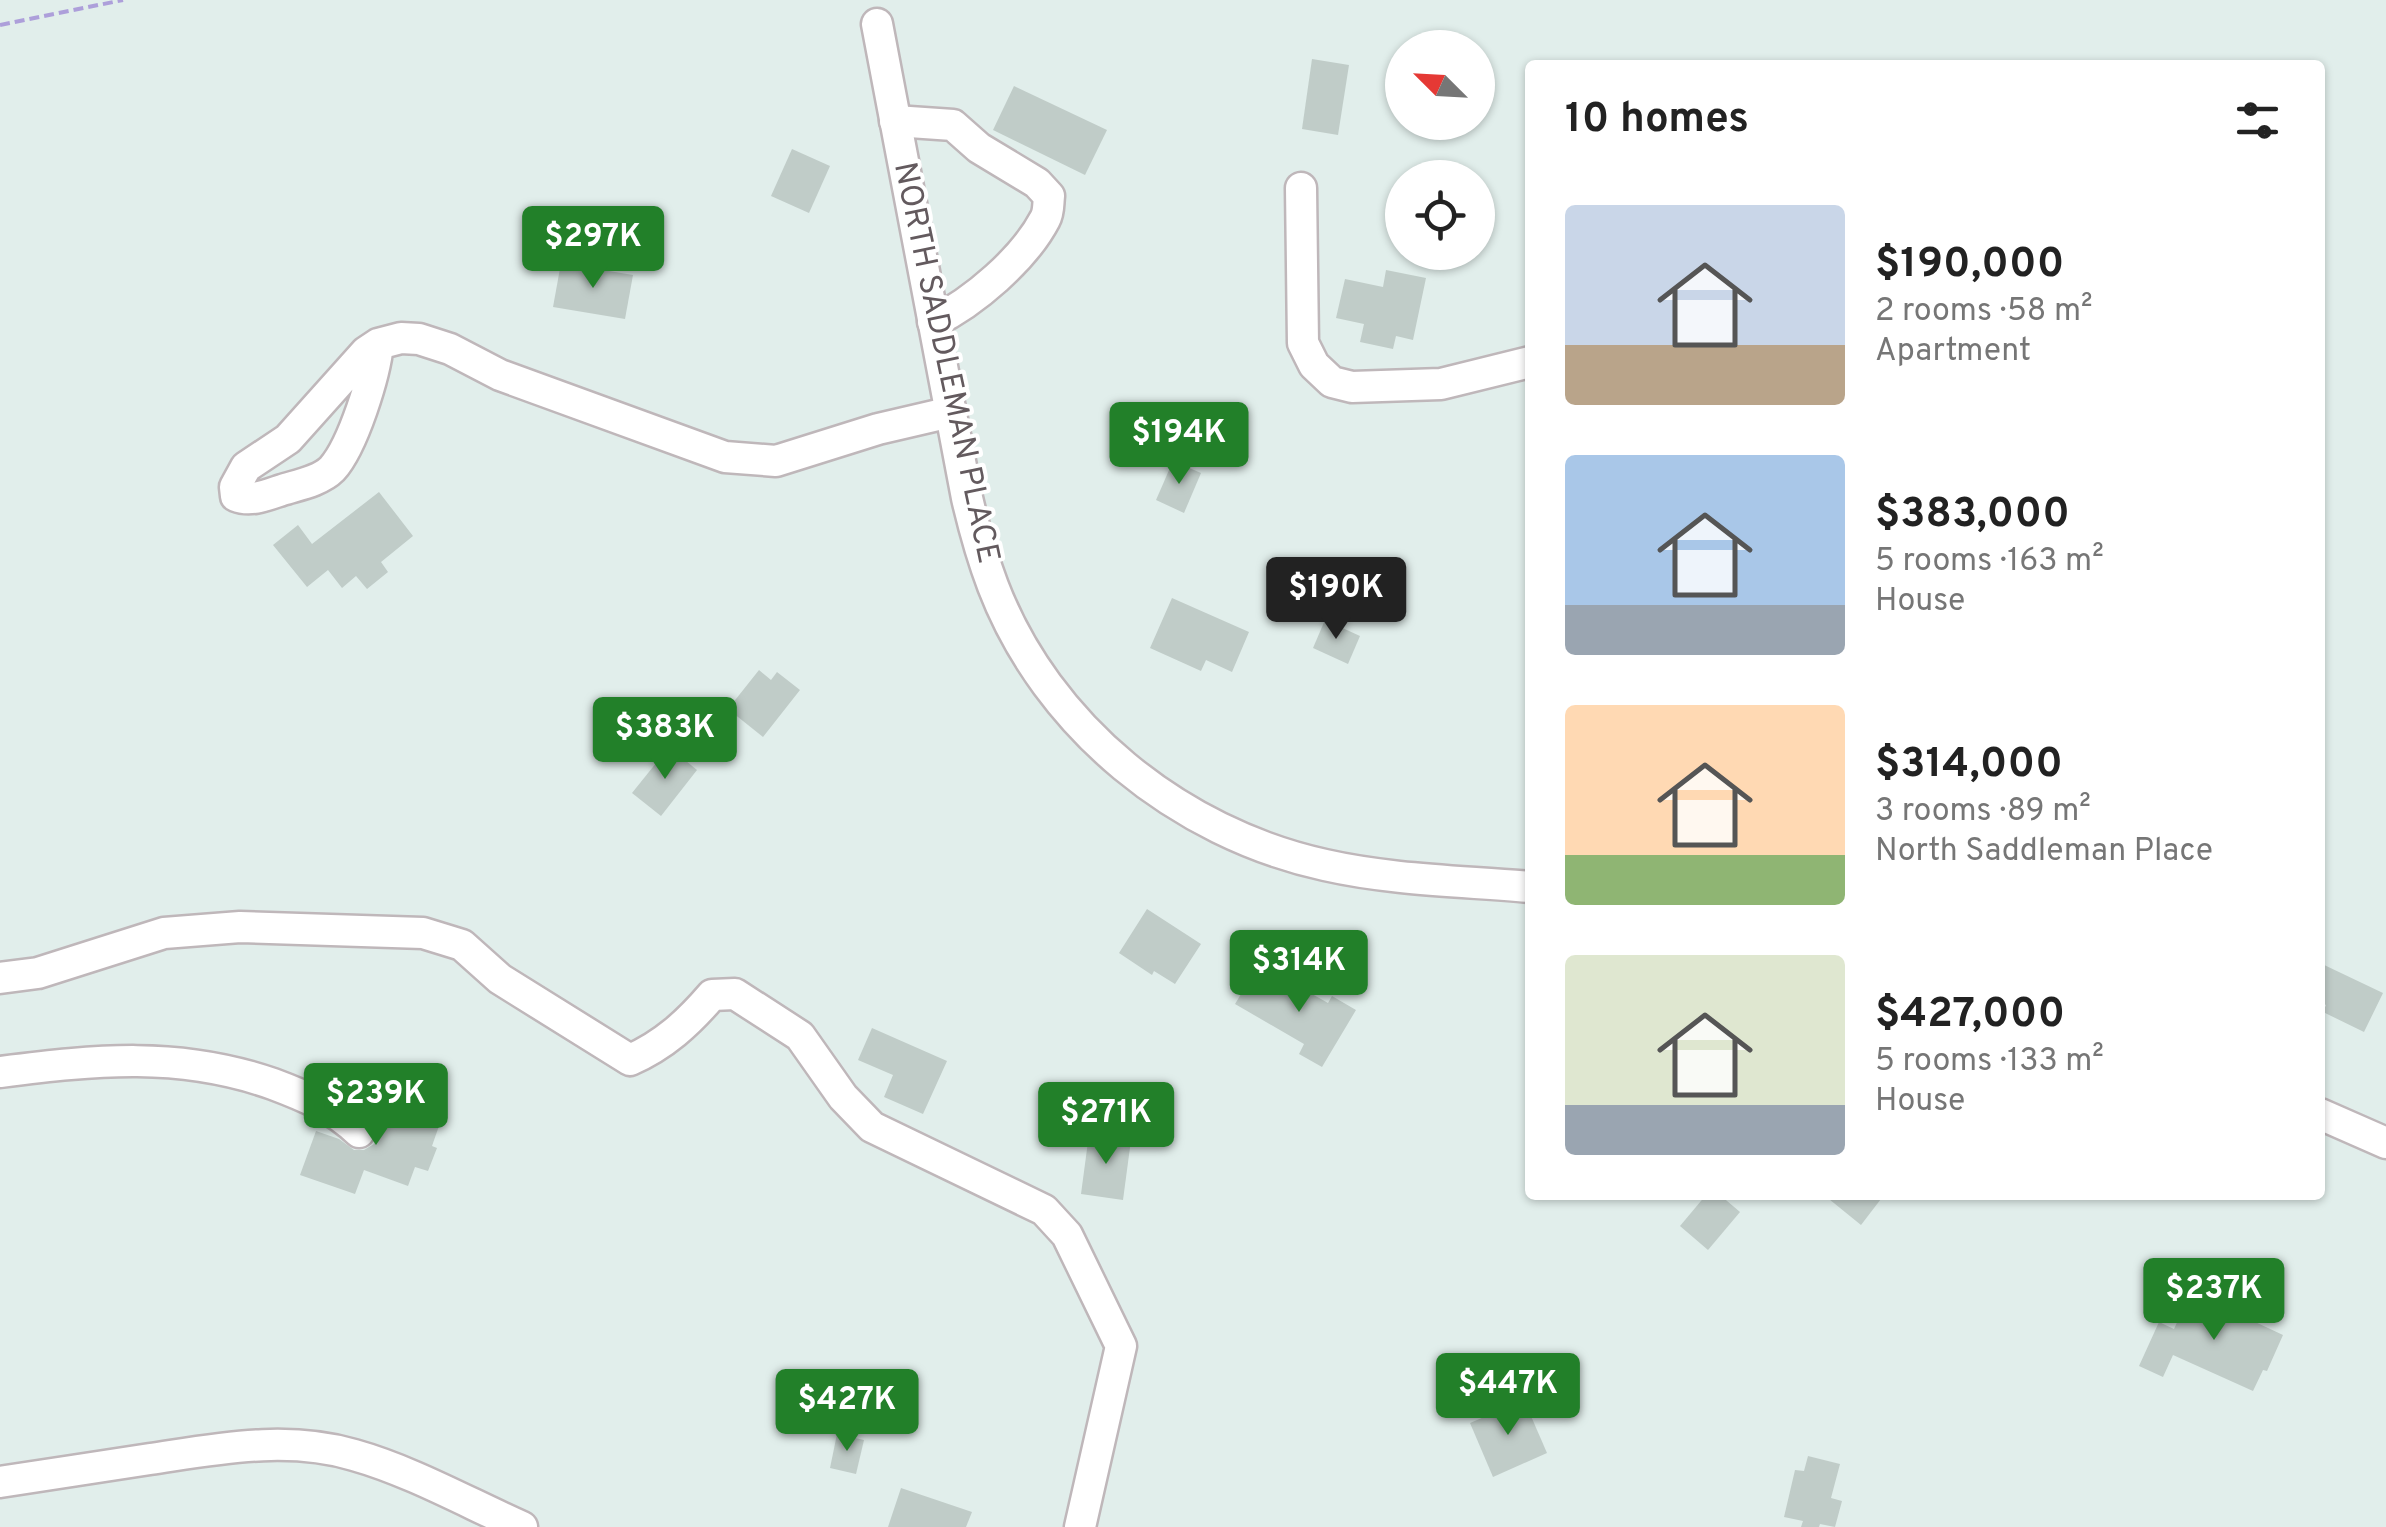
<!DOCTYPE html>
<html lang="en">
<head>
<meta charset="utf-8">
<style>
  body { margin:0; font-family:Overpass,sans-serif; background:#f2f2f2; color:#222; height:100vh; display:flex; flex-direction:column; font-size:38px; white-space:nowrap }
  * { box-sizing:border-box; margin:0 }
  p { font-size:32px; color:#767676 }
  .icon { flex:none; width:55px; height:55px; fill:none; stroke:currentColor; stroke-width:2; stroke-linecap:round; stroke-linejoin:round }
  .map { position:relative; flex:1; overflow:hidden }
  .sheet { position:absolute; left:1525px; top:60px; width:800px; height:1140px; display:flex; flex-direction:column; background:#fff; border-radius:10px; box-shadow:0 2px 8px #0004 }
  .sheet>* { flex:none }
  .needle { width:65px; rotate:294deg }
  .controls { position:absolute; left:1385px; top:30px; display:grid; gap:20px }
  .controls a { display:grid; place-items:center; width:110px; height:110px; border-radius:50%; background:#fff; box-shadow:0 2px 8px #0004; font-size:50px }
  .price { position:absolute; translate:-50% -85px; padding:0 22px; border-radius:10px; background:#228029; color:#fff; font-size:32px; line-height:65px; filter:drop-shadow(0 2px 5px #0008) }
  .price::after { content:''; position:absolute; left:50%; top:60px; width:30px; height:22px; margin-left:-15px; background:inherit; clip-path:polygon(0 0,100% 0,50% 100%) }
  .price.on { background:#222; color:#fff }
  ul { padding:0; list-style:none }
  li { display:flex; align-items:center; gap:30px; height:250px; padding:0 40px }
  li span { display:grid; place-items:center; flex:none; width:280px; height:200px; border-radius:10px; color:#555 }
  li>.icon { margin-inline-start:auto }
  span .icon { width:120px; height:120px; fill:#fffc; stroke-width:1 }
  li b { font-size:42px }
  h2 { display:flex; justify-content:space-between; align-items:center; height:120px; padding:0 40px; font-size:42px }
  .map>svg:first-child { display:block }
  .building { fill:#c0ccc8 }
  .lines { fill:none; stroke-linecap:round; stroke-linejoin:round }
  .minor-casing { stroke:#bfb7ba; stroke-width:35 }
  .path { stroke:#ad9fda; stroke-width:4; stroke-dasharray:10 5; stroke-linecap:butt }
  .minor { stroke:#fff; stroke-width:30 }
  .labels { text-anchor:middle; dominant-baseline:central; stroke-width:8; stroke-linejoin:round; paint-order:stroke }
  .street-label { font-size:32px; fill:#635a5e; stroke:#fff }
</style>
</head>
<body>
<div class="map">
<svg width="2386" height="1527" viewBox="0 0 2386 1527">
  <rect width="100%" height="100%" fill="#e1eeeb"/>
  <g class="building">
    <path d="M1312,59L1349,65L1338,135L1302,129Z"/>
    <path d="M1014,86L1107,130L1085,175L993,130Z"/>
    <path d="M792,149L830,166L809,213L771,196Z"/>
    <path d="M561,263L633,275L625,319L553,307Z"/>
    <path d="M1386,270L1426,278L1413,340L1396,336L1393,349L1360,342L1364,324L1336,318L1345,279L1383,287Z"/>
    <path d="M1173,461L1201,473L1184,513L1156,500Z"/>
    <path d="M379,492L413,536L381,562L388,572L367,589L356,576L342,588L328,570L307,587L273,545L298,525L312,544Z"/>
    <path d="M1172,598L1249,632L1232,672L1206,660L1201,671L1150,648Z"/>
    <path d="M1325,620L1360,636L1348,664L1313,648Z"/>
    <path d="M759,670L771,680L777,672L800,690L763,737L728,709Z"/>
    <path d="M669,747L697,770L661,816L632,793Z"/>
    <path d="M1147,909L1201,944L1175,984L1154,971L1152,975L1119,953Z"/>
    <path d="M2320,963L2383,993L2364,1032L2323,1012L2326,1005L2320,1002Z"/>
    <path d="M1252,976L1274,989L1282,977L1328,1003L1332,996L1356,1010L1322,1067L1299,1054L1304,1044L1235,1004Z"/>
    <path d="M872,1028L947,1061L923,1114L884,1097L893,1075L858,1060Z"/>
    <path d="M375,1090L420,1106L417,1114L440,1123L432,1146L437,1148L428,1171L415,1167L408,1186L364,1170L355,1194L300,1175L316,1131L339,1139L354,1150H364L374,1144L377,1135V1127L367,1114Z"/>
    <path d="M1089,1134L1131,1140L1123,1200L1081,1194Z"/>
    <path d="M1706,1195H1720L1740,1212L1708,1250L1680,1226Z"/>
    <path d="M1824,1195H1884L1861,1225Z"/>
    <path d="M2191,1292L2283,1335L2267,1371L2263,1370L2253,1391L2173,1355L2163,1377L2139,1366L2159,1322L2174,1329Z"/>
    <path d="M1524,1400L1547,1453L1493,1477L1470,1423Z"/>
    <path d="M837,1434L864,1440L856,1474L830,1468Z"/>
    <path d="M1808,1456L1840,1464L1831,1498L1842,1501L1835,1527L1820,1524L1819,1527H1801L1803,1521L1784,1517L1795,1470L1804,1471Z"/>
    <path d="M901,1488L972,1512L966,1527H888Z"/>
  </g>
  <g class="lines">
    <defs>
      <g id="minor">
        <path d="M877,24L967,498C974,528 982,557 993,586C1047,727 1179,833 1325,865C1391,880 1462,881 1530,887"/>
        <path d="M895,121L953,125L979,148L1037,183L1049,196C1048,204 1049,212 1045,219C1024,259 974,302 933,322"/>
        <path d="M1301,188L1303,343L1314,365L1332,382L1352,387L1441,384L1530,362"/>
        <path d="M378,344C375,375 353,446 332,469C320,481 298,485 282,490C267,495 251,502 236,496L235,487L246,467L288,439L366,352L378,344L401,338L419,339L450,349L500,375L725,457L776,461L878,429L951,412"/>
        <path d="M0,978L38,973L164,933L240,927L423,933L462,945L500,979L630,1060C664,1045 688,1023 712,995L735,994L800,1036L843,1097L872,1127L1044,1210L1067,1235L1121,1346L1080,1527"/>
        <path d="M0,1072C96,1060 179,1051 273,1084C305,1096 334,1108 359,1132"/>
        <path d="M2320,1114L2386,1143"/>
        <path d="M0,1482C50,1474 100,1467 150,1459C218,1449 286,1435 354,1455C411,1471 468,1503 522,1527"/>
      </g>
    </defs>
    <use href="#minor" class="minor-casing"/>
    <path class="path" d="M0,25L123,0"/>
    <use href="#minor" class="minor"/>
  </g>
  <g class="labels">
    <g class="street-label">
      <text transform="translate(945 363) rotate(78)">NORTH SADDLEMAN PLACE</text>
    </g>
  </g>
</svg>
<div class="controls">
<a><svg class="needle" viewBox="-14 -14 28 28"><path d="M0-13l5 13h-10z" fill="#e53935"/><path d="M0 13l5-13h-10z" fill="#767676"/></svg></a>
<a><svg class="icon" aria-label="locate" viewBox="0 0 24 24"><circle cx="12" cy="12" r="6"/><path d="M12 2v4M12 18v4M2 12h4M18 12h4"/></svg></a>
</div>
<b class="price" style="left:593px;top:291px">$297K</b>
<b class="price" style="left:1179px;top:487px">$194K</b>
<b class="price on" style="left:1336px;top:642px">$190K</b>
<b class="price" style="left:665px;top:782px">$383K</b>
<b class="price" style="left:1299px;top:1015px">$314K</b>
<b class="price" style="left:376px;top:1148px">$239K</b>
<b class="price" style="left:1106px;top:1167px">$271K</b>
<b class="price" style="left:2214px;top:1343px">$237K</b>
<b class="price" style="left:1508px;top:1438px">$447K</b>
<b class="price" style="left:847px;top:1454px">$427K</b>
<section class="sheet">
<h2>10 homes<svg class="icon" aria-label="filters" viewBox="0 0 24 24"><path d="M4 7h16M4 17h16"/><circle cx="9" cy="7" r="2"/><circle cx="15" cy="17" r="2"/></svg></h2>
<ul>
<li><span style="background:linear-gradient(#c9d6e8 70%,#b9a48a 0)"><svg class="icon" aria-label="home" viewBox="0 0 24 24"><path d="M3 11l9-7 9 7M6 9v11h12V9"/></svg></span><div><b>$190,000</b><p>2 rooms · 58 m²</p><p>Apartment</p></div></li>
<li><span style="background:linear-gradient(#a9c7e8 75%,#9aa5b1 0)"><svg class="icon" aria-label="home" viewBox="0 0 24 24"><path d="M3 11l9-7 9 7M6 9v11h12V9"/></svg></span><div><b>$383,000</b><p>5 rooms · 163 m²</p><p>House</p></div></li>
<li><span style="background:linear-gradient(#ffd9b3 75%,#8fb573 0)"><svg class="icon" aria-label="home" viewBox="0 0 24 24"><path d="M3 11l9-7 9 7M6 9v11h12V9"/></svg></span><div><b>$314,000</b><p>3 rooms · 89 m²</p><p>North Saddleman Place</p></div></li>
<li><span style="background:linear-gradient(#dfe7d0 75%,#9aa5b1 0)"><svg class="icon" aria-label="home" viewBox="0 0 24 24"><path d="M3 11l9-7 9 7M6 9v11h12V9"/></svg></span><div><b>$427,000</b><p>5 rooms · 133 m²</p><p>House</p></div></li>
</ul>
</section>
</div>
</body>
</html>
